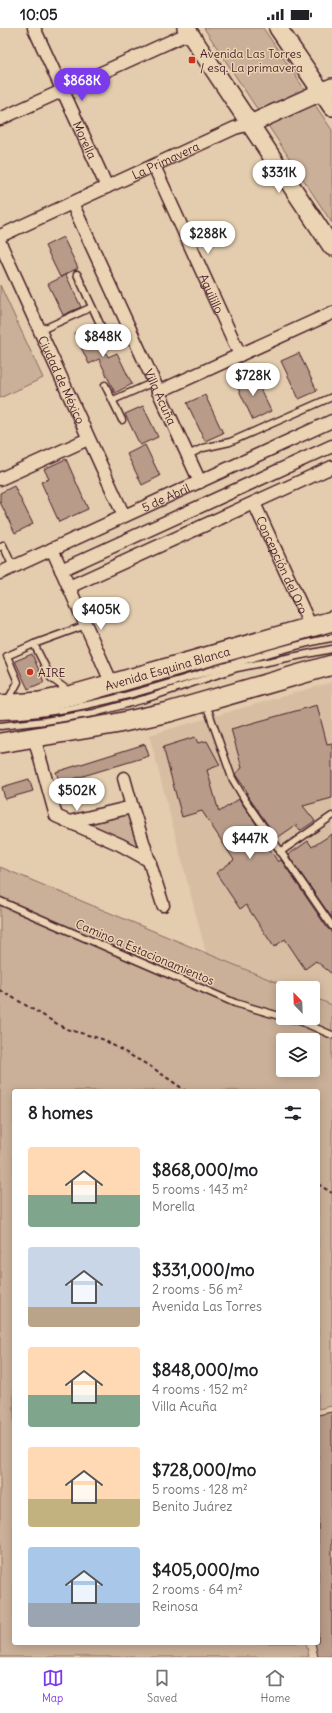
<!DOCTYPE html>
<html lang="en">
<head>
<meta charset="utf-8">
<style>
  body { margin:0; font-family:Delius,sans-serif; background:#f6f6f6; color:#202124; height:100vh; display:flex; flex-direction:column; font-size:15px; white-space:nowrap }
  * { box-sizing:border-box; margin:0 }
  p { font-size:13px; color:#757577 }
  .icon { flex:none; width:22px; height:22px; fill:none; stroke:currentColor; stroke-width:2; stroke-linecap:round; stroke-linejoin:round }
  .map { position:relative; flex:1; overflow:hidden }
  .side { position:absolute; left:12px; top:1061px; width:308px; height:556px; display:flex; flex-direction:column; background:#fff; border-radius:4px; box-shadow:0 2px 10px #0003 }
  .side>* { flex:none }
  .needle { width:26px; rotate:337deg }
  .buttons { position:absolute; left:276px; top:953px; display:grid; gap:8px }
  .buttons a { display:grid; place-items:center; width:44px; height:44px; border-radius:4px; background:#fff; box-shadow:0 2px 10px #0003; font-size:20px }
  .price { position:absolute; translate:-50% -34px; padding:0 9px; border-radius:14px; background:#fff; color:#222; font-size:13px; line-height:26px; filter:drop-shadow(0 1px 2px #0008) }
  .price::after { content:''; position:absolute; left:50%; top:24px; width:12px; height:9px; margin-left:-6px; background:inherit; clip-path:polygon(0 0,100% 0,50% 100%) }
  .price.selected { background:#7c3aed; color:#fff }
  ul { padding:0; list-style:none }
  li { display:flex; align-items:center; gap:12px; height:100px; padding:0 16px }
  li span { display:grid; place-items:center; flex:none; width:112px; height:80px; border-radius:4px; color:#555 }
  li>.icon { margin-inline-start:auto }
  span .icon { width:48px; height:48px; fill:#fffc; stroke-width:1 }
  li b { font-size:17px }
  h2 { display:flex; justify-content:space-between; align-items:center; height:48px; padding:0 16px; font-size:17px }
  .status { display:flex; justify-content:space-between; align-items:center; height:28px; padding:0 20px; background:#fff; direction:ltr }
  .status svg { height:11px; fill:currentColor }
  .tab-bar { display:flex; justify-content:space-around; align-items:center; height:56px; border-top:1px solid #e0e0e0; background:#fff; font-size:11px; color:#757577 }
  .tab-bar a { display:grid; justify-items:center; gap:2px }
  .tab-bar .selected { color:#7c3aed }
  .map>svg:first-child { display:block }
  .built { fill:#d7bea3 }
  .green { fill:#cab098; stroke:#8a6862; fill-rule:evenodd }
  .building { fill:#b89c89; stroke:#4a1f2b }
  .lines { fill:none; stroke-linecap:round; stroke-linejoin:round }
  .lane-casing { stroke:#4a1f2b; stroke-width:9 }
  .street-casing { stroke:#4a1f2b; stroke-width:15 }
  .secondary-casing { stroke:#4a1f2b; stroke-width:20 }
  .primary-casing { stroke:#4a1f2b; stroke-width:22 }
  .path { stroke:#4a1f2b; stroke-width:2; stroke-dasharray:4 3; stroke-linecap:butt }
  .lane { stroke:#ead4b3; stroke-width:6 }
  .street { stroke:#ead4b3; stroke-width:12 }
  .secondary { stroke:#ead4b3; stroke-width:17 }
  .primary { stroke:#ead4b3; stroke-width:19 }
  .poi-dot { fill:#c8321e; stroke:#ead4b3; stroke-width:1.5 }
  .labels { text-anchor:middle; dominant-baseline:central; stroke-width:3; stroke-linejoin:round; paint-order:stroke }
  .poi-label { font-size:12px; fill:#4a1f2b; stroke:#ead4b3; text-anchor:start }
  .street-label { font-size:12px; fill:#4a1f2b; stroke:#ead4b3 }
</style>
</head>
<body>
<div class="status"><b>10:05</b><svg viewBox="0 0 49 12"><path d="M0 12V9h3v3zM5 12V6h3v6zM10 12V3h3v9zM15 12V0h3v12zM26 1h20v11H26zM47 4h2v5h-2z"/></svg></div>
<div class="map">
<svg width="332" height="1629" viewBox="0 0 332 1629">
  <rect width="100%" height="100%" fill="#e4cdae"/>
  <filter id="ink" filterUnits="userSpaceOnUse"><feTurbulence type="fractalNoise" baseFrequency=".025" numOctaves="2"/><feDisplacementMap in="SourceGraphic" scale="8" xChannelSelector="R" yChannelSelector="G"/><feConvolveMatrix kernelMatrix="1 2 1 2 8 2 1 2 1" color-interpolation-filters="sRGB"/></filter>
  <g filter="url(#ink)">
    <path class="built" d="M332,654V977L313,969V960H290L206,925L149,707Z"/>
    <g class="green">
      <path d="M204,0H263L332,102V195Z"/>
      <path d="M0,257L43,350L0,370Z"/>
      <path d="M129,785L142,822L84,796Z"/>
      <path d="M0,839L290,960H283V990H313V969L332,977V1378L318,1381V1063H14V1615H306L309,1629H0ZM283,1012H313V1042H283Z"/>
    </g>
    <g class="building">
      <path d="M63,209L78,240L60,249L45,218Z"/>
      <path d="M66,247L81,279L63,287L48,256Z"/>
      <path d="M92,296L108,329L117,325L132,356L115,365L99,331L89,336L74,305Z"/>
      <path d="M299,325L317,363L299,371L281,333Z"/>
      <path d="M253,346L271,383L253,392L235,354Z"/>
      <path d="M205,367L223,405L205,413L187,375Z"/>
      <path d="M143,378L158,409L140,417L125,386Z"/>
      <path d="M145,417L160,448L142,457L127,426Z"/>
      <path d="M66,431L88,481L59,494L41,454L49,451L44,441Z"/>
      <path d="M14,458L33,496L15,505L0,474V465Z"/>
      <path d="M32,626L44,654L28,661L15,633Z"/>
      <path d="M317,677L327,716L332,715V770L303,778L315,793L300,803L296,797L277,810L249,770L246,766L248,765L235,746L242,740L231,701Z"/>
      <path d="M195,709L198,715L207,713L220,737L207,742L219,784L239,771L270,816L267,817L278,834L281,832L328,901L332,902V946L316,933L305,941L285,911L274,919L246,877L240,881L216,845L234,832L202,783L182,789L163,719Z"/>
      <path d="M145,716L149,728L60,755L56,744Z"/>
      <path d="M29,751L33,763L5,771L2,759Z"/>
      <path d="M332,806V890L288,827L308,813L312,819Z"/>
      <path d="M332,1384V1629H318L315,1615H318V1387Z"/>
    </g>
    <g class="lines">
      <defs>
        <g id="lane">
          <path d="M77,246L107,311"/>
          <path d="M39,303L92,279"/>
          <path d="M105,357L122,392"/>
          <path d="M113,372L154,354"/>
          <path d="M188,427L203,420L230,414L332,369"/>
          <path d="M0,519L3,517L13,539"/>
          <path d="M70,664L51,650L34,616L86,597"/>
          <path d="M8,672L18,654L7,628L34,616"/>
          <path d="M206,676L232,750L245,772L332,898"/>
          <path d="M0,688C83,686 164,656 243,633C273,624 302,615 332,610"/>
          <path d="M0,698L45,693L94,685L145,671L237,640L332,621"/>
          <path d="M280,824L332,788"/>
          <path d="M0,873L235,975L283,989"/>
          <path d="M287,990L300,993L332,1007"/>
        </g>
        <g id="street">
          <path id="s1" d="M34,0L107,159"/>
          <path d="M0,91L189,5"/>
          <path id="s2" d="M154,138L240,327"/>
          <path id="s3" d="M72,175L200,454"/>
          <path id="s4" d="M0,208L235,100L250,96"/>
          <path id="s5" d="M0,215L124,488"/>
          <path d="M158,364L332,285"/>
          <path d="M0,451L88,411"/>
          <path id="s6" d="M254,475L311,599"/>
          <path d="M52,521L112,656"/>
          <path d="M61,542L332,418"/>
          <path id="s7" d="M0,545L332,393"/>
          <path d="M69,559L332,439"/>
          <path d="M34,709L56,788L121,817L150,833"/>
          <path d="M124,750L132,779L163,877"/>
          <path d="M69,794L132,779"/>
        </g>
        <g id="secondary">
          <path d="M186,0L332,219"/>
          <path d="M278,0L332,79"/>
          <path d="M250,96L332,59"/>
        </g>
        <g id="primary">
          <path id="s8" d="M0,677L40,674L73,667L332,593"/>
          <path d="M0,715L114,696L169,684L332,637"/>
        </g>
      </defs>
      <use href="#lane" class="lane-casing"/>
      <use href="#street" class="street-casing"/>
      <use href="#secondary" class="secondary-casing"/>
      <use href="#primary" class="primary-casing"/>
      <g class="path">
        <path d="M0,962L66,1001L102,1011L153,1040L186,1063"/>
        <path d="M318,1156L332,1165"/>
      </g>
      <use href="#lane" class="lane"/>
      <use href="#street" class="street"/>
      <use href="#secondary" class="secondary"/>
      <use href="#primary" class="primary"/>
    </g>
  </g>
  <g class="poi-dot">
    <rect x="188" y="28" width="8" height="8" rx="2"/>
    <circle cx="30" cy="644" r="4"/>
  </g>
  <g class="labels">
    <g class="poi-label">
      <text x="200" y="25">Avenida Las Torres<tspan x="200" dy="14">/ esq. La primavera</tspan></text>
      <text x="38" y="644">AIRE</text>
    </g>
    <g class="street-label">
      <text stroke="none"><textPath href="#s1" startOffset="123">Morella</textPath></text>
      <text stroke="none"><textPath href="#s4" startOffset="182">La Primavera</textPath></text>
      <text stroke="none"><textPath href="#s2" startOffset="140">Aguilillo</textPath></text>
      <text stroke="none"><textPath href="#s5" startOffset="150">Ciudad de México</textPath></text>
      <text stroke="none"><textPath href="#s3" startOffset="213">Villa Acuña</textPath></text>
      <text stroke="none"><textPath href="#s7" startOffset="182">5 de Abril</textPath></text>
      <text stroke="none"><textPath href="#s6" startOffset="68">Concepción del Oro</textPath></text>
      <text stroke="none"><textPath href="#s8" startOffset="172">Avenida Esquina Blanca</textPath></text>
      <text transform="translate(145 924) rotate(23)">Camino a Estacionamientos</text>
    </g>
  </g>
</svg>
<div class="buttons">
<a><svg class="needle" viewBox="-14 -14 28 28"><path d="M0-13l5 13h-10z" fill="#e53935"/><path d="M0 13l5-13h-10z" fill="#757577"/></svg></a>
<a><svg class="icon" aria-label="layers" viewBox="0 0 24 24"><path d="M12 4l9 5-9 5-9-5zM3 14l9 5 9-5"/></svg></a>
</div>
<b class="price selected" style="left:82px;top:74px">$868K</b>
<b class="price" style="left:279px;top:166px">$331K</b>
<b class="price" style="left:208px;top:227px">$288K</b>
<b class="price" style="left:103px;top:330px">$848K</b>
<b class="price" style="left:253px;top:369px">$728K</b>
<b class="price" style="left:101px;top:603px">$405K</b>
<b class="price" style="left:77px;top:784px">$502K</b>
<b class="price" style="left:250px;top:832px">$447K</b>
<section class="side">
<h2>8 homes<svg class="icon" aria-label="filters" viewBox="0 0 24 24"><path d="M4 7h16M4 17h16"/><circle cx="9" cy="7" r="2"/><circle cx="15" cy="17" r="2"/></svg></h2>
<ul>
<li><span style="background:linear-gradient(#ffd9b3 60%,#7fa58c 0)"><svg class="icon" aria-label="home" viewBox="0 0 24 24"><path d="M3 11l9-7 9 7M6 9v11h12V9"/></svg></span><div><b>$868,000/mo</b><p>5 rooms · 143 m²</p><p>Morella</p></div></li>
<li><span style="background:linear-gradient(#c9d6e8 75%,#b9a48a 0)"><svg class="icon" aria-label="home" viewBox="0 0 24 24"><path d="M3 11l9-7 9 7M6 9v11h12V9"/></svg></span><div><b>$331,000/mo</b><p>2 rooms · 56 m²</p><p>Avenida Las Torres</p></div></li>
<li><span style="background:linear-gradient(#ffd9b3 60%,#7fa58c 0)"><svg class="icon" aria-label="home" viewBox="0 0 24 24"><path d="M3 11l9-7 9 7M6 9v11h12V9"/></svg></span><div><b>$848,000/mo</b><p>4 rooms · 152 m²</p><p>Villa Acuña</p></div></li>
<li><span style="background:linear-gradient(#ffd9b3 65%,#c2b280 0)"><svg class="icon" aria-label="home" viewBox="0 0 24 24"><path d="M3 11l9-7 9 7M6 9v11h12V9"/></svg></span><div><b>$728,000/mo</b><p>5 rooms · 128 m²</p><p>Benito Juárez</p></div></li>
<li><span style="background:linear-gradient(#a9c7e8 70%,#9aa5b1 0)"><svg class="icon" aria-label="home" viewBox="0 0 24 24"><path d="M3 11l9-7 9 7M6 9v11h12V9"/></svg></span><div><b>$405,000/mo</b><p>2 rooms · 64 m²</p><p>Reinosa</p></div></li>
</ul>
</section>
</div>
<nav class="tab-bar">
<a class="selected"><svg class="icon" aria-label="map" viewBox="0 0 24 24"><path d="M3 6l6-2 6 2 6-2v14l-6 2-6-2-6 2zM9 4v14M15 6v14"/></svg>Map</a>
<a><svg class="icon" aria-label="saved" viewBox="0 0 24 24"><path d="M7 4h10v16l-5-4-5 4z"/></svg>Saved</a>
<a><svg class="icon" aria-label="home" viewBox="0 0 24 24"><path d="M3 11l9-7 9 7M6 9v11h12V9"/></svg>Home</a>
</nav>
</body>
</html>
